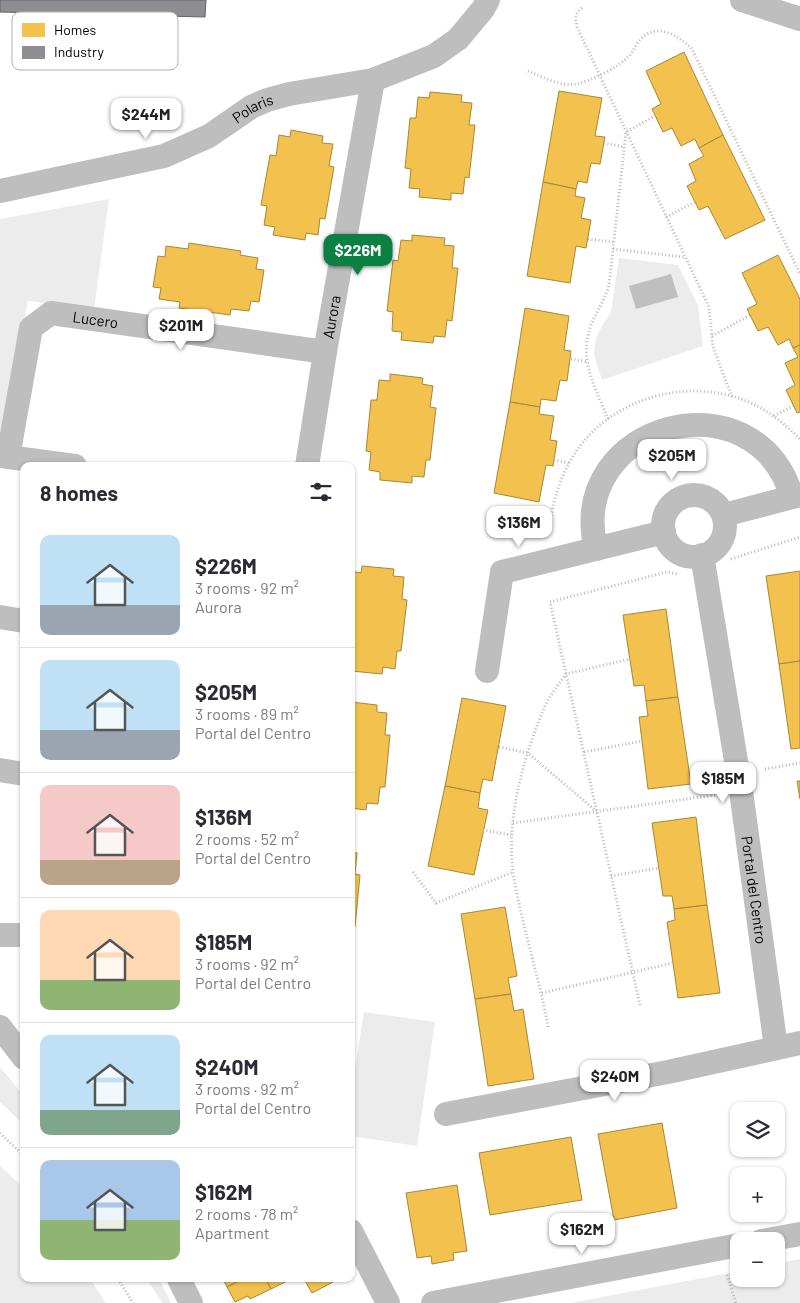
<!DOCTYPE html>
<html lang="en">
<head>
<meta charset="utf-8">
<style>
  body { margin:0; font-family:Barlow,sans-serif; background:#f7f7f7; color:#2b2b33; height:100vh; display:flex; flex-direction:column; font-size:19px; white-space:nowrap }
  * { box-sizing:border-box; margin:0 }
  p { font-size:16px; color:#7c7c81 }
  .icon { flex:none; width:28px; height:28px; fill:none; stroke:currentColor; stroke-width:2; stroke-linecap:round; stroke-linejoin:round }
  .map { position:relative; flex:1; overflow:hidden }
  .details { position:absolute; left:20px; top:462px; width:335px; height:820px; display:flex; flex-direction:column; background:#fff; border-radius:10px; box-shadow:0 1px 4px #0004 }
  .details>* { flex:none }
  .fabs { position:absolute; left:730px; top:1102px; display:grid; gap:10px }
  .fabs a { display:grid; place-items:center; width:55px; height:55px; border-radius:10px; background:#fff; box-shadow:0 1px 4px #0004; font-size:25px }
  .price { position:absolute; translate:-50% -42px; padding:0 11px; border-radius:10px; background:#fff; color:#222; font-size:16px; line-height:32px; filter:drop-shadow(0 1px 2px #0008) }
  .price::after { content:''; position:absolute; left:50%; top:30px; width:15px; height:11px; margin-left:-8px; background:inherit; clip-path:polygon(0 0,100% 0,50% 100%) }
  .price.current { background:#0b8043; color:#fff }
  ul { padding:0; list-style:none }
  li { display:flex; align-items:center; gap:15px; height:125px; padding:0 20px }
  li+li { border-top:1px solid #e1e1e2 }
  li span { display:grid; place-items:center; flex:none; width:140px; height:100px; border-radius:10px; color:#555 }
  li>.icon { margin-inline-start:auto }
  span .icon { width:60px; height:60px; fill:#fffc; stroke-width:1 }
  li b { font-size:21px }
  h2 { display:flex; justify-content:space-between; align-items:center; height:60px; padding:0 20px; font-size:21px }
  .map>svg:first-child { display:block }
  .green { fill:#ececec }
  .water { fill:#bfbfbf }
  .homes { fill:#f2c14e; stroke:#a98737 }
  .industry { fill:#8d8d92; stroke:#636366 }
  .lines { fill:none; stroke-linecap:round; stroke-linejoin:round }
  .path { stroke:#b9b9b9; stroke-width:3; stroke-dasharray:1 2.5; stroke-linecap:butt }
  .minor { stroke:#bebebe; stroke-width:24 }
  .labels { text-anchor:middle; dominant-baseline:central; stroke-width:5; stroke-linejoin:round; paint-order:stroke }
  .street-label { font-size:15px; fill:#000; stroke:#fff }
  .key { fill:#fff; stroke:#b2b2b2; stroke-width:1 }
  .key-label { font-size:14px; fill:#000 }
</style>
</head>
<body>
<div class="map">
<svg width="800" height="1303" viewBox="0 0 800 1303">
  <rect width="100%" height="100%" fill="#fff"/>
  <g class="green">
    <path d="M109,199L94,309L28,301L4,427L0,430V219Z"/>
    <path d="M619,258L678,265L698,305L703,346L602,380L594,355L595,344L598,333L611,312Z"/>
    <path d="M364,1012L435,1022L417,1146L351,1136V1094Z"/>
    <path d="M0,1067L24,1096V1125L0,1102Z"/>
    <path d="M0,1166L24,1188V1279H90L106,1303H0Z"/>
    <path d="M800,1259V1303H571L739,1271V1279H776V1264Z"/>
    <path d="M147,1279H159L171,1303H162Z"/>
  </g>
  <path class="water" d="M671,274L678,297L636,309L629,286Z"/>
  <g class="homes">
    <path d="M684,52L723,135L699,148L695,139L681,146L672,128L663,132L652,109L661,104L646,71Z"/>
    <path d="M559,91L602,98L595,136L605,137L600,164L591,163L587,183L578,181L576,189L543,182Z"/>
    <path d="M430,92L462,95L461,102L472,103L469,125H475L469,178L465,177L463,194L451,193V200L419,197L420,189L409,188L411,169L405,168L410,118H416L418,97L429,98Z"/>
    <path d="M291,130L323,136L322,143L333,144L329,166L334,167L325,219L320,218L318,235L306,233L305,240L273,235L275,227L264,225L267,206L261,205L270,155L276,156L279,135L290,137Z"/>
    <path d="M723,135L765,220L725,239L708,206L699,210L687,186L696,181L689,164L704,156L699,148Z"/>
    <path d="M543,182L576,189L575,196L585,198L581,218L591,220L586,248L576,246L570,283L527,276Z"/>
    <path d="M412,235L445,238L444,245L454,246L452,268H458L452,321L447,320L445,337L434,336L433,343L401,340L402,332L392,331L393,312L387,311L393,260L398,261L401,240L412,241Z"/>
    <path d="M189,243L241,251L240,255L258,258L256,269L264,270L259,302L251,301L249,311L231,309L230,315L179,308L180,302L159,299L161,288L153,287L158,256L165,257L166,246L188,249Z"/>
    <path d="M778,255L800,299V345L793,348L789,339L778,345L768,327L758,331L747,309L757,304L742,273Z"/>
    <path d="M525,308L569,316L564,350L571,351L567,381L560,380L556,401L541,399L540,407L510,402Z"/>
    <path d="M800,345V412L797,413L786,390L795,385L785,363L798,357L793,348Z"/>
    <path d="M390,374L423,378L422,384L433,386L430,407L436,408L430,460H426L424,477L412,476V483L380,480V472L369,470L371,452L366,451L371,400H377L379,380L390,381Z"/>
    <path d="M510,402L540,407L539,414L554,416L550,440L557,441L553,466L546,465L539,502L494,493Z"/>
    <path d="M362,566L394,569L393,576L404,577L402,599L407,600L401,651H397L395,669L383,667L382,674L351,671V571L361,573Z"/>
    <path d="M800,571V661L779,664L766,576Z"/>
    <path d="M666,609L678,697L646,701L644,685L634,686L623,615Z"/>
    <path d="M800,661V748L791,749L779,664Z"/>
    <path d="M678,697L691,784L648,789L639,717L648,716L646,701Z"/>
    <path d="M462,698L506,706L492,781L483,779L480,793L445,786Z"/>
    <path d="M351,702L377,705V712L387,713L385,735H390L385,787H380L378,804L367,803L366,810L351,808Z"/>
    <path d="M797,781H800V799Z"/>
    <path d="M445,786L480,793L478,808L488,810L474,875L428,866Z"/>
    <path d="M696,817L707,905L674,909L672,896H663L652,823Z"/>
    <path d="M351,852L357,853L355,874L360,875L355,927H351Z"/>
    <path d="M707,905L720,993L678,998L667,922L675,920L674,909Z"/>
    <path d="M505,907L517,976L508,978L511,994L475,999L461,914Z"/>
    <path d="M511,994L514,1011L523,1009L534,1079L488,1086L475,999Z"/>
    <path d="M662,1123L677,1208L614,1220L598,1134Z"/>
    <path d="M571,1137L582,1200L490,1215L479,1153Z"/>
    <path d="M457,1185L467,1251L453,1253L454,1260L432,1264L431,1256L417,1258L406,1193Z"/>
    <path d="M223,1279H243L227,1287Z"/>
    <path d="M243,1279H266L271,1289L250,1299L248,1296L235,1302L227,1287Z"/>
    <path d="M266,1279H286L287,1281L271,1289Z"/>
    <path d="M304,1279H331L333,1282L312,1293Z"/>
  </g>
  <path class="industry" d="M0,0H206L205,17L0,12Z"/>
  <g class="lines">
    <g class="path">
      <path d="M582,8C575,13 575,19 577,27L709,307L713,347L732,397"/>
      <path d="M528,71C543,77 560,87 577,84C593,80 617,68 628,57C633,53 635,45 639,41C656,21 678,35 692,49L800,274"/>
      <path d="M604,143L624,147"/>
      <path d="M666,217L695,202"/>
      <path d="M588,239L613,242"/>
      <path d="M613,249L684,257"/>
      <path d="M712,336L750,315"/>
      <path d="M571,359L588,362"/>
      <path d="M774,416L793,406"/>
      <path d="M608,419C598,394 581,364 588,336C591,318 604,304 609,285L626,132L655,116"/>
      <path d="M554,460L569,463"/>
      <path d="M548,533C552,507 558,481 572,458C605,402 679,377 741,399C764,407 783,422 800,439"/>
      <path d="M731,559L800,537"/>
      <path d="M499,747L528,753L596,811"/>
      <path d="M584,752L642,741"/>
      <path d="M765,769L800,763"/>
      <path d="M513,823L715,795"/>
      <path d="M483,830L511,835"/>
      <path d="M413,872L436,903L513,872"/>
      <path d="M611,876L659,868"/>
      <path d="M542,993L673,963"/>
      <path d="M640,1005L550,602L667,572L677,574"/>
      <path d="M548,1027C539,975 521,924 513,872C506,818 524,755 545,706C550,695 559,684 566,674L630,659"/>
      <path d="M0,1133L24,1156"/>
      <path d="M727,1275L736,1303"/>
      <path d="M118,1279L133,1303"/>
    </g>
    <g class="minor">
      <path d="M742,0L800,19"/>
      <path id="s1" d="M0,191L164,156L209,136L251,107L267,100L289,94L373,80L434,56L458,39L483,9L488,0"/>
      <path d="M0,456L75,466"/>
      <path id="s2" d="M8,457L31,328L51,313L325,352"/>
      <path id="s3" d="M307,466L325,352L373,80"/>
      <circle cx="694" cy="526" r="31"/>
      <path d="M724,515L800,495"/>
      <path d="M596,549C565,423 755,372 792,497"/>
      <path id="s4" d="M702,555L741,791L776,1048"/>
      <path d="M0,617L24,621"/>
      <path d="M487,671L502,572L664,532"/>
      <path d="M0,770L24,774"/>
      <path d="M0,935H24"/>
      <path d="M0,1027L24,1058"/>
      <path d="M446,1114L668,1072L800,1043"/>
      <path d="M351,1231L388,1303"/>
      <path d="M761,1241L800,1234"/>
      <path d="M179,1279L191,1303"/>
      <path d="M433,1303L739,1245"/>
    </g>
  </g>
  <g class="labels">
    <g class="street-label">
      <text stroke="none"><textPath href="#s1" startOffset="269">Polaris</textPath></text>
      <text stroke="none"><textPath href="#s3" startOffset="151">Aurora</textPath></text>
      <text stroke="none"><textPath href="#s2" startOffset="201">Lucero</textPath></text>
      <text stroke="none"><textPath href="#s4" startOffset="339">Portal del Centro</textPath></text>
    </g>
  </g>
  <rect x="12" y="12" width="166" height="58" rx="8" class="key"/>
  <rect x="22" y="23" width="23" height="14" fill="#f2c14e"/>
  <rect x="22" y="46" width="23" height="13" fill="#8d8d92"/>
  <g class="key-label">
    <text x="54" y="35">Homes</text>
    <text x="54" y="57">Industry</text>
  </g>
</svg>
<div class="fabs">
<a><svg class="icon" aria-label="layers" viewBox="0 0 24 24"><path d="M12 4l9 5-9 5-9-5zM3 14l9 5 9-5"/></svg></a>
<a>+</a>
<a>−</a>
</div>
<b class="price" style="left:146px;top:140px">$244M</b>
<b class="price current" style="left:358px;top:276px">$226M</b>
<b class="price" style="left:181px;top:351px">$201M</b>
<b class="price" style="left:672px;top:481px">$205M</b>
<b class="price" style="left:519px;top:548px">$136M</b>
<b class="price" style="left:723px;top:804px">$185M</b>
<b class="price" style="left:615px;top:1102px">$240M</b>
<b class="price" style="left:582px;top:1255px">$162M</b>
<section class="details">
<h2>8 homes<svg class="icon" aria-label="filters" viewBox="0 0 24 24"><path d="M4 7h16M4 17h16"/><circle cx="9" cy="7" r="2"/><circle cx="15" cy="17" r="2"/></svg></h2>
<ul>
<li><span style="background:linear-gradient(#bfe0f5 70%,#9aa5b1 0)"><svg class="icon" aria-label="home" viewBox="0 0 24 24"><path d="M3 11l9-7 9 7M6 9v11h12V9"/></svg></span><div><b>$226M</b><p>3 rooms · 92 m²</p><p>Aurora</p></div></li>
<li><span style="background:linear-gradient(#bfe0f5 70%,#9aa5b1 0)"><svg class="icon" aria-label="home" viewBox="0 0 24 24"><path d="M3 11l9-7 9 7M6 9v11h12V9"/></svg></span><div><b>$205M</b><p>3 rooms · 89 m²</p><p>Portal del Centro</p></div></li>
<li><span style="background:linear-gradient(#f6c9c9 75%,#b9a48a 0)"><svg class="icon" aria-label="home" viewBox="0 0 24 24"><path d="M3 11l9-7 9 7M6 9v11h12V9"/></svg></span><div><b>$136M</b><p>2 rooms · 52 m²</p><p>Portal del Centro</p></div></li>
<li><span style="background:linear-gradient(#ffd9b3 70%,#8fb573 0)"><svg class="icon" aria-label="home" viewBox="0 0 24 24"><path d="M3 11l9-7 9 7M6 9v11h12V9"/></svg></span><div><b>$185M</b><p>3 rooms · 92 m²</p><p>Portal del Centro</p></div></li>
<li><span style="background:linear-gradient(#bfe0f5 75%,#7fa58c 0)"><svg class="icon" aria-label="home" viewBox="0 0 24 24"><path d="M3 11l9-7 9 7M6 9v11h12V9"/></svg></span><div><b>$240M</b><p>3 rooms · 92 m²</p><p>Portal del Centro</p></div></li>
<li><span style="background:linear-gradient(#a9c7e8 60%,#8fb573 0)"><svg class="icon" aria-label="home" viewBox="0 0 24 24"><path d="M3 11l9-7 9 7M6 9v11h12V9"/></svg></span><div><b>$162M</b><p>2 rooms · 78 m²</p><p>Apartment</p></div></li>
</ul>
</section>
</div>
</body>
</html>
